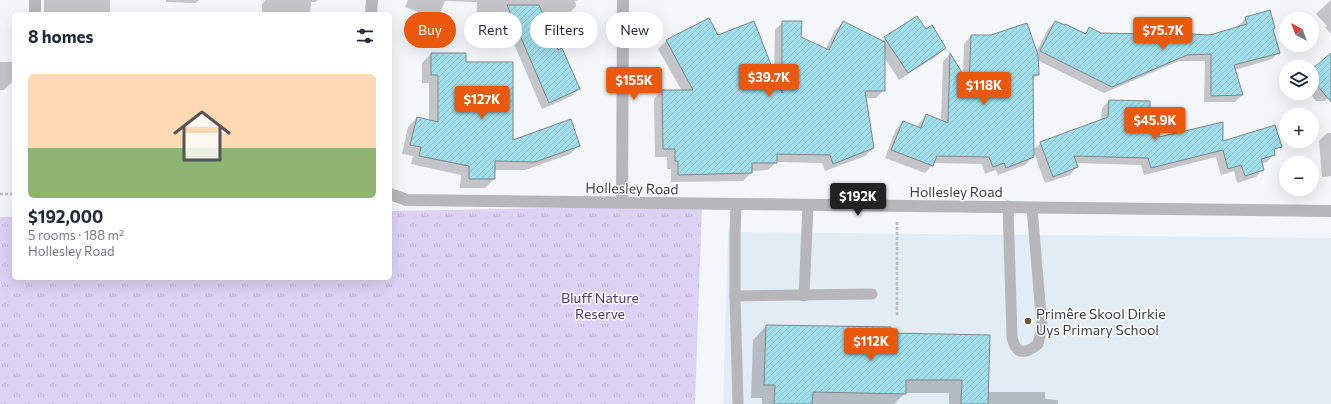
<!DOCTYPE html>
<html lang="en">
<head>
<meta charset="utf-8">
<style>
  body { margin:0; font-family:Commissioner,sans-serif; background:#f2f2f3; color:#1f2937; height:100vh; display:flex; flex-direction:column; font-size:15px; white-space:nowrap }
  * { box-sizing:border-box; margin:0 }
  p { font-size:13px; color:#747a83 }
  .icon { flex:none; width:22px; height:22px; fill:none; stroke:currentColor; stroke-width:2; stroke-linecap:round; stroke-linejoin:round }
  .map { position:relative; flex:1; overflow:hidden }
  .side { position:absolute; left:12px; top:12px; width:380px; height:268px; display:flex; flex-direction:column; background:#fff; border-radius:6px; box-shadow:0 4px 16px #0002 }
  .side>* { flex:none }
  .banner { position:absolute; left:404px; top:12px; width:380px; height:36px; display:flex; gap:8px }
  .needle { width:26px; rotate:318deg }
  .controls { position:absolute; left:1279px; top:12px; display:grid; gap:8px }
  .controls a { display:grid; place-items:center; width:40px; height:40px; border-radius:50%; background:#fff; box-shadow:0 4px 16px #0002; font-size:20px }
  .price { position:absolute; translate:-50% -34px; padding:0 9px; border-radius:4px; background:#ea580c; color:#fff; font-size:13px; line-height:26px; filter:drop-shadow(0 1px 2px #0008) }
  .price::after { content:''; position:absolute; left:50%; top:24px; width:12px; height:9px; margin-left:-6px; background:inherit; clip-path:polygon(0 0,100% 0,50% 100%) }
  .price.active { background:#222; color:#fff }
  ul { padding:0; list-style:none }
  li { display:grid; align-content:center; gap:8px; height:212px; padding:0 16px }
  li span { display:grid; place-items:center; height:124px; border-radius:6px; color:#555 }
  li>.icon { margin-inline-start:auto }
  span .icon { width:72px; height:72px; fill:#fffc; stroke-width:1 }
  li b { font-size:17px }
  h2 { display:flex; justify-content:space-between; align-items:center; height:48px; padding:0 16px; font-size:17px }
  .chip { padding:0 14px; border-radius:18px; background:#fff; box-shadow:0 4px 16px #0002; font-size:14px; line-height:36px }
  .chip.active { background:#ea580c; color:#fff }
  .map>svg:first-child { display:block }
  .built { fill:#e2ecf4 }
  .park { fill:url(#park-tufts) }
  .shadow { fill:#0003 }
  .building { fill:url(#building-hatch); stroke:#818586 }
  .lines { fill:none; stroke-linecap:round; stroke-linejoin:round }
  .path { stroke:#b9bbbe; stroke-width:2.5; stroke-dasharray:3 2; stroke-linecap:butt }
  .lane { stroke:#b7b7b9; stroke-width:11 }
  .street { stroke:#b7b7b9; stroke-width:12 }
  .poi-dot { fill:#655c28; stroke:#fff; stroke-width:1.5 }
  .labels { text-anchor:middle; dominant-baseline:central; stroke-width:3; stroke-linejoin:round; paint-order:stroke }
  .street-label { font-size:14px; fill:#3a3c3d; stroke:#fff }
  .park-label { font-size:14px; fill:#4c3972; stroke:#fff }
  .poi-label { font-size:14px; fill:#3a3c3d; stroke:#fff; text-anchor:start }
</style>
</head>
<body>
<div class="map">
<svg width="1331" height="404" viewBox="0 0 1331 404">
  <defs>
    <pattern id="park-tufts" width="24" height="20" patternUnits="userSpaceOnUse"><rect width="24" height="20" fill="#dbd2f4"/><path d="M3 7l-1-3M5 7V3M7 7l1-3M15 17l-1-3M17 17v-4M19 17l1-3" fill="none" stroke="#bdb5d2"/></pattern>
    <pattern id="building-hatch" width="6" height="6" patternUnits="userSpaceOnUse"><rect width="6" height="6" fill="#a1deeb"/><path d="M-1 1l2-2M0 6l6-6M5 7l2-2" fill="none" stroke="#8bbfca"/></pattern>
  </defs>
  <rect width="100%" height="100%" fill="#f4f7fa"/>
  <path class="built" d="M728,232L1331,238V404H723Z"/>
  <path class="park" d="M702,205L695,404H0V217H14V278H390V211Z"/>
  <g class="shadow">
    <rect x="44" y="0" width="66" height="14"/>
    <path d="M166,0H199L196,3L166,2Z"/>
    <path d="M266,0H318L315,2H311L310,14H262V4Z"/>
    <path d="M408,0H579L575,1L576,6L569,14L544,19L558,51L579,89L572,96L542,109L508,30L505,33H476L477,2L445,1L441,11L434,18L405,7Z"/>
    <path d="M1331,0V34L1325,27L1327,26L1316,14Z"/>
    <path d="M917,18L925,31L945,48L937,56L899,80L884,57V90L876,98H865L873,148L865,156L825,171L822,163L776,162L768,170L751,171V173L743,181L671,182V169H667V157H655L654,99L662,91H682L658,49L666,41L709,19L717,36L774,77L775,30L783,22L800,38L825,50L835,30L843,23L882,41Z"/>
    <path d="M1246,18L1272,29L1279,52L1272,59L1235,70L1242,95L1235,102H1204L1205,61H1179L1104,93L1037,60L1038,75L1032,80L1033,157L1025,165L998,175L996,170L985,174L982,164L934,163L925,173L885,158L896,129L903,122L917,127L919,123L927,115L941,121L943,62L949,55L963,76L964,44L971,36L1036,53L1048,29L1055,22L1084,34L1089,29L1101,34L1150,35L1176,31L1189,35L1210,36L1239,27V25Z"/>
    <path d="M431,54L465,63L512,141L579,145L570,154L525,170H494V179L485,188H460L461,175L411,164L413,156L402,154L408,127L417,118L429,121V83H422V63Z"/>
    <path d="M1331,54V95L1324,101H1316L1310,93H1312V70Z"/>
    <path d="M0,62H14L13,81L4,90H0Z"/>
    <path d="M1109,101L1149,110L1158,139L1271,146L1274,154L1267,162L1261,164L1263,169L1256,177L1237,183L1234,171L1221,175L1216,157L1144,175L1141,165L1076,163L1077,167L1070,175L1045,183L1033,150L1041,143L1101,121L1102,108Z"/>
    <path d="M1327,133H1331V176L1322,177L1319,141Z"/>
    <path d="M766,326L890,334L988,392H1045V399L1058,400V404H949V393H905L894,404H762V398H751L753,340Z"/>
  </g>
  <g class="building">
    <path d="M507,5H539L558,50L562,48L580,89L549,103Z"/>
    <path d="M1270,10L1275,28L1273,29L1280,53L1234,65L1243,95L1211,96V54L1187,55L1112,87L1040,51L1055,21L1065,25V24L1086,34L1089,27L1101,33L1149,34L1174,24L1176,30L1186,26L1190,34L1210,35L1247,24L1245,17Z"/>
    <path d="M917,16L926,29L932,25L946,48L908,73L884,37Z"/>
    <path d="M709,18L718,35L754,21L782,93V21H802L801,37L829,50L843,21L885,42V91H865L874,148L833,164L830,155L777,154V163H752V173L678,175V161H675V149H663L662,90H693L666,40Z"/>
    <path d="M1027,23L1038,55L1039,75H1033L1034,157L1006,168L1004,163L993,167L989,157L937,156L933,166L891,150L903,121L921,128L926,114L948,123L950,53L969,84L971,35H991Z"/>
    <path d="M431,53H466V62H513V140L571,119L580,146L535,162L495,161V179H469V166L419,156L421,147L410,145L417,117L438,122V75H431Z"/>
    <path d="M1331,53V102L1312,79V69Z"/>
    <path d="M1109,100L1150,101V109H1160L1159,137L1223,122V141L1275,125L1282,147L1274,149L1275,155L1261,159L1264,170L1245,176L1241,165L1228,169L1223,150L1151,168L1148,158L1074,156L1078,167L1053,177L1040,142L1108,117Z"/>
    <path d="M766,325L891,327V333L990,335L988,404H961L962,380H906V394L813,392L812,404H774L775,385H764Z"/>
  </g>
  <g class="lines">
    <g class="path">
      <path d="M0,194H14"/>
      <path d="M897,222V317"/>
    </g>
    <g class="lane">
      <path d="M736,204L735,233V296L872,294"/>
      <path d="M1008,206L1012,337C1016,356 1026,354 1038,344L1042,327L1032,208"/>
      <path d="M735,296L738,404"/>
      <path d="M804,296L808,205"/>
    </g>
    <g class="street">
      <path d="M35,0V14"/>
      <path d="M371,14L372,0"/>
      <path d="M390,194L407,200L1331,211"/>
      <path d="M622,202L623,0"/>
    </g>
  </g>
  <circle class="poi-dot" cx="1028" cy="321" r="4"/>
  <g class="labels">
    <g class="street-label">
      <text transform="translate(632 188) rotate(1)">Hollesley Road</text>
      <text x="956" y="191">Hollesley Road</text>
    </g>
    <g class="park-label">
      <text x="600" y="297">Bluff Nature<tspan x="600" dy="16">Reserve</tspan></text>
    </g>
    <g class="poi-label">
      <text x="1036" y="313">Primêre Skool Dirkie<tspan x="1036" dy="16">Uys Primary School</tspan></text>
    </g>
  </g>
</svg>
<div class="controls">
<a><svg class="needle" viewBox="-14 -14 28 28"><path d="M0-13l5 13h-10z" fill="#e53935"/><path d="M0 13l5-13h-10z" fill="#747a83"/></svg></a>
<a><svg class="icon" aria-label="layers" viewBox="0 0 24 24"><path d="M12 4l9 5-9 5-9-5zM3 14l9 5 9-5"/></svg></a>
<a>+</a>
<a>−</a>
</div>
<b class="price" style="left:1163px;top:51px">$75.7K</b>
<b class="price" style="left:769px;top:98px">$39.7K</b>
<b class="price" style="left:634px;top:101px">$155K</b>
<b class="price" style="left:984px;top:106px">$118K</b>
<b class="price" style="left:482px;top:120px">$127K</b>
<b class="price" style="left:1155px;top:141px">$45.9K</b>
<b class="price active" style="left:858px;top:217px">$192K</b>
<b class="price" style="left:871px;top:362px">$112K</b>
<div class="banner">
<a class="chip active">Buy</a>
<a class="chip">Rent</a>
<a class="chip">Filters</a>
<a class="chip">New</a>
</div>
<section class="side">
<h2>8 homes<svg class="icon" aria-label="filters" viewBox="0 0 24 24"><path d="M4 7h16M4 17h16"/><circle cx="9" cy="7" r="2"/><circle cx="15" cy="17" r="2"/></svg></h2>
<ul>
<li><span style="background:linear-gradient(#ffd9b3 60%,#8fb573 0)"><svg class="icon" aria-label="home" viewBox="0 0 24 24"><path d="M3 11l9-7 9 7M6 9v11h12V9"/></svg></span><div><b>$192,000</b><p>5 rooms · 188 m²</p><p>Hollesley Road</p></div></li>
</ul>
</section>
</div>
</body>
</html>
